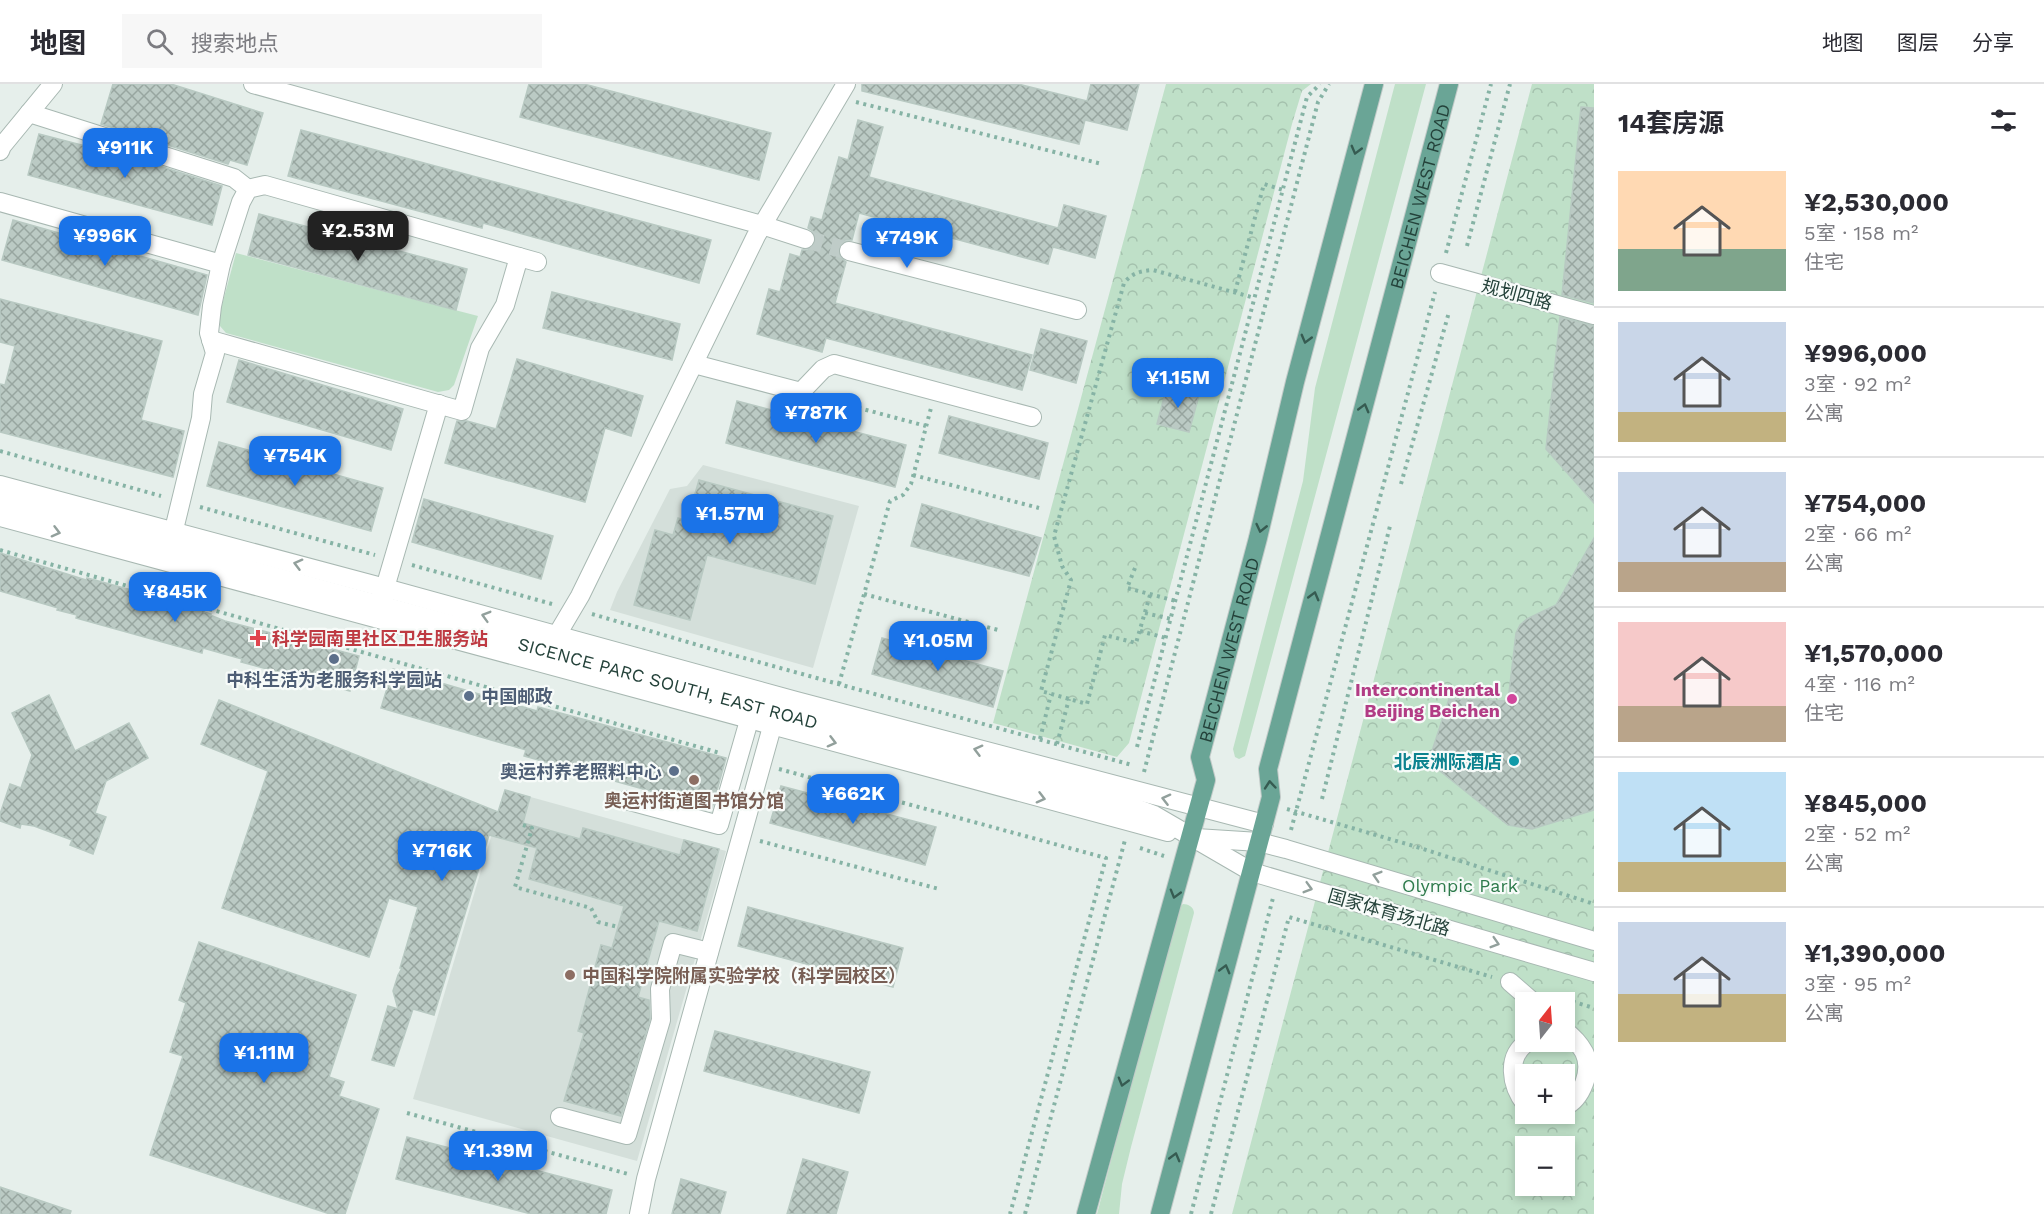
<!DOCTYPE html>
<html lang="zh">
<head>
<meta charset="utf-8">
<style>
  body { margin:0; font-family:"Work Sans","Noto Sans SC",sans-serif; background:#f7f7f7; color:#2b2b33; height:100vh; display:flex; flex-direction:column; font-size:22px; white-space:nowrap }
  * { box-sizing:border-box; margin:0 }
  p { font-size:20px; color:#7c7c81 }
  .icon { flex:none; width:33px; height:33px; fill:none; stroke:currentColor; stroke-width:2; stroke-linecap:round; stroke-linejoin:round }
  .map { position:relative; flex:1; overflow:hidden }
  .panel { display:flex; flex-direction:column; background:#fff; width:450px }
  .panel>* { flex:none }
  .needle { width:39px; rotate:17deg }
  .tools { position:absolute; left:1515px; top:908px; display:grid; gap:12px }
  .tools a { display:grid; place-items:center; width:60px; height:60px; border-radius:0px; background:#fff; box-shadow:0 3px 9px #0003; font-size:30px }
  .price { position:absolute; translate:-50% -51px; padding:0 14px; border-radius:12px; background:#1a73e8; color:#fff; font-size:20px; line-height:39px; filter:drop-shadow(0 2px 3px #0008) }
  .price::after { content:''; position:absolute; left:50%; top:36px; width:18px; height:14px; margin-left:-9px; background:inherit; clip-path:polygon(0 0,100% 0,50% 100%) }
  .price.active { background:#222; color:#fff }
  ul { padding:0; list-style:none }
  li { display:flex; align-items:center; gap:18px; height:150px; padding:0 24px }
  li+li { border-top:2px solid #e1e1e2 }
  li span { display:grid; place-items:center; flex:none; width:168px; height:120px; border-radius:0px; color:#555 }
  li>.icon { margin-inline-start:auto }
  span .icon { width:72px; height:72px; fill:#fffc; stroke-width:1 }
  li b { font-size:26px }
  h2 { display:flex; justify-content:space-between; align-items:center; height:72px; padding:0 24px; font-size:26px }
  header { display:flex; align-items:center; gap:36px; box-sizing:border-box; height:84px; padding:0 30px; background:#fff; border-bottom:2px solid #e1e1e2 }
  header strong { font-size:28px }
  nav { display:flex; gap:33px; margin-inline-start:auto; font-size:21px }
  .search { width:420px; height:54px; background:#f7f7f7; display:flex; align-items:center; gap:15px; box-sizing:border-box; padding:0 21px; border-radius:0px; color:#7c7c81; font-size:22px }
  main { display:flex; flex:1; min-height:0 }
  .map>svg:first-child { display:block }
  .built { fill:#d4dfda }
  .grass { fill:#bfe0c8 }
  .park { fill:url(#park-crowns); fill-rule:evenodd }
  .building { fill:url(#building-cross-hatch); stroke:#b8c9c2; stroke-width:1.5 }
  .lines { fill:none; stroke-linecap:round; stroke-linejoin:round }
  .minor-tunnel { stroke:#bfccc8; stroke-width:18; stroke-dasharray:18 9; stroke-linecap:butt }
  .minor-casing { stroke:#a8b8b2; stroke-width:20 }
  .major-casing { stroke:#c2cac8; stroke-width:20 }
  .path { stroke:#86b3a5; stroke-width:4; stroke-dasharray:3 4.5; stroke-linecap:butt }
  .minor { stroke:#fff; stroke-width:18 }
  .major { stroke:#6aa596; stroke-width:18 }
  .oneway { stroke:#365b51 }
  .oneway2 { stroke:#92a09c }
  .health-dot { fill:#e0444e; stroke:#f7fbf9; stroke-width:2 }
  .service-dot { fill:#5c6f8a; stroke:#f7fbf9; stroke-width:2 }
  .hotel-dot { fill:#d1479c; stroke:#f7fbf9; stroke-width:2 }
  .culture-dot { fill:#0f9aa8; stroke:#f7fbf9; stroke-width:2 }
  .education-dot { fill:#8d6e63; stroke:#f7fbf9; stroke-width:2 }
  .labels { text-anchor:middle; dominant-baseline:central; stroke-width:4.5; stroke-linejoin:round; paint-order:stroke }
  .street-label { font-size:18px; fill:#24423a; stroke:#f7fbf9 }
  .health-label { font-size:18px; font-weight:bold; fill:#be3a42; stroke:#f7fbf9; text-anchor:start }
  .service-label { font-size:18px; font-weight:bold; fill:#4e5e75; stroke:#f7fbf9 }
  .hotel-label { font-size:18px; font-weight:bold; fill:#b23c85; stroke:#f7fbf9; text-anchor:end }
  .culture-label { font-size:18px; font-weight:bold; fill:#0d838f; stroke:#f7fbf9; text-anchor:end }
  .education-label { font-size:18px; font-weight:bold; fill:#785e54; stroke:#f7fbf9 }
  .park-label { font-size:18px; fill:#2d7a4b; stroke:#f7fbf9 }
</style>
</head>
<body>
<header>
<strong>地图</strong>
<div class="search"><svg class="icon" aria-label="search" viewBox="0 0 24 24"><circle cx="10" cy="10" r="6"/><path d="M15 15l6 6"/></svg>搜索地点</div>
<nav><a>地图</a><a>图层</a><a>分享</a></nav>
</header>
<main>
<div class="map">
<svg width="1594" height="1130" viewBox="0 0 1594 1130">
  <defs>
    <pattern id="park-crowns" width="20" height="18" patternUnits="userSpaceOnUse" patternTransform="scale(1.5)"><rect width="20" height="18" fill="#bfe0c8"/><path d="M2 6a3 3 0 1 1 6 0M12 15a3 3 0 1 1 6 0" fill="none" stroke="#a4c1ad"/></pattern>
    <pattern id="building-cross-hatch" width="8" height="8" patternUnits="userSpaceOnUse" patternTransform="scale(1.5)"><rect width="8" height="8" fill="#bbcac4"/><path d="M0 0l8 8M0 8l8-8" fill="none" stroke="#98a6a0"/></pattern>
  </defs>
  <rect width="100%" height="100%" fill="#e6efeb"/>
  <g class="built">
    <path d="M703,381L859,422L813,584L610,526L617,508L670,405L687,402Z"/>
    <path d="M505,706L726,767L637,1077L413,1015Z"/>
  </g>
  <g class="grass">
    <path d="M1395,0H1426L1245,672L1239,675L1235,673L1233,665L1303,397L1315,304Z"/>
    <path d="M236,169L478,232L454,301L449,306L438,308L226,249L220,242L219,232Z"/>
    <path d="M1183,820C1188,820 1194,823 1194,829L1131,1063L1122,1100L1119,1130H1097L1177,825Z"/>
  </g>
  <g class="park">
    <path d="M1166,0H1311L1302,7L1292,40L1129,659L1117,673L993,639Z"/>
    <path d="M1532,0H1594V1130H1232ZM1526,918H1564V957H1526ZM1526,990H1564V1029H1526ZM1526,1062H1564V1101H1526Z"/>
  </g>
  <g class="building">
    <path d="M113,0H171L263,29L247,81L230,76L228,80L101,40Z"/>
    <path d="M529,0H584L771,49L759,96L520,33Z"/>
    <path d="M862,0H1018L1087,17L1091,0H1139L1127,46L1085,36L1079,60L862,7Z"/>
    <path d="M1581,23L1594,24V219L1562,211Z"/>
    <path d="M858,36L883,43L869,93L1058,144L1064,121L1106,132L1095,174L1053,163L1048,180L859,129L852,156H845L838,164V171L846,178L835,219L1032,271L1022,306L826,254L822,268L757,250L769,205L780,208L790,170L800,173L802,166H808L815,159L814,148L808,144L811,133L822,136L839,73L848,76Z"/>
    <path d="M301,46L711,156L699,199L483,139L482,144L288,92Z"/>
    <path d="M39,50L93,64L94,61L222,102L212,141L28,91Z"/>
    <path d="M259,130L467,185L456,226L248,171Z"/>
    <path d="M13,136L207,191L198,231L2,176Z"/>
    <path d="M552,208L680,240L672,276L543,244Z"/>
    <path d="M0,215L162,257L141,336L184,347L173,393L0,348V300L5,301L15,262L0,258Z"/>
    <path d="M1560,233L1594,242V419L1546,365Z"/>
    <path d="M1041,245L1087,257L1076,299L1030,286Z"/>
    <path d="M517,275L643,312L631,352L605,344L585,418L445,379L457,337H467L496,345Z"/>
    <path d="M239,276L403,325L391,366L227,318Z"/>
    <path d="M1167,302L1199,311L1189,348L1157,340Z"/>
    <path d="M737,317L906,361L895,403L726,359Z"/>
    <path d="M949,332L1048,359L1039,395L939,369Z"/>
    <path d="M219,358L383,404L371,447L207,402Z"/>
    <path d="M699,396L833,432L815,500L707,471L690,536L634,521L655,446L673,451L678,434L687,437Z"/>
    <path d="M424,415L553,452L541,495L412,458Z"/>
    <path d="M922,420L1041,454L1029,492L911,462Z"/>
    <path d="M1594,454V726L1532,745L1508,741L1435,683L1431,670L1449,615L1508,617L1516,549L1520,541L1527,535L1556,521Z"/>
    <path d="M0,469L86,496L87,494L205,526L204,528L211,530L210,531L225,537L359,572L350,607L241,578L242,575L203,564L202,569L76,534L77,531L57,526L58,524L0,507Z"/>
    <path d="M882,554L1003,587L993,623L872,590Z"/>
    <path d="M393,585L537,627L538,623L726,674L712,724L524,672L526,666L381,624Z"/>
    <path d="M49,611L75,667L129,639L148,674L106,697L95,729L106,733L93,770L70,761L72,756L34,742L21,740L20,744L0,737V730L10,700L21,704L32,671L12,629Z"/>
    <path d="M219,616L498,728L505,706L530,713L523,739L580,755L583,744L680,771L684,756L719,765L697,847L659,837L638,913L649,916L650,935L621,1032L564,1017L584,949L578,947L601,861L612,864L624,822L529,795L537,764L489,751L434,931L413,925L394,982L372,976L388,922L398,925L393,907L398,891L402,884H400L418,823L389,814L369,873L222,824L268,687L201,660Z"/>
    <path d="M781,702L936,743L925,781L770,739Z"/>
    <path d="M748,823L903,864L893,903L738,862Z"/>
    <path d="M199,858L356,911L329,993L344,998L339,1012L379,1025L345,1130H330L150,1071L183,972L170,968L186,919L179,916Z"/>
    <path d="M715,947L870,988L859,1029L704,987Z"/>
    <path d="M407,1053L612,1106L606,1130H531L396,1095Z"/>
    <path d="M803,1075L848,1088L836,1130H787Z"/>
    <path d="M681,1095L726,1108L720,1130H672Z"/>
    <path d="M0,1103L71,1127L70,1130H0Z"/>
  </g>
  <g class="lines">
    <path class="minor-tunnel" d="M805,155L849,167"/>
    <defs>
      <g id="minor">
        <path d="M253,0L762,141L805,155"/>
        <path d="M29,29L234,94L248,105"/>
        <path d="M0,67L2,62L53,0"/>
        <path d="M0,118L221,180"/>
        <path d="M849,167L1077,226"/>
        <path d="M1440,189L1594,231"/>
        <path d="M211,256L462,327L480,264L505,221L519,173"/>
        <path d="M694,280L801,308L823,285L834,280L1032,333"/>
        <path d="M0,401L385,504L796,617L1264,740"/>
        <path id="s1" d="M0,418L587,577L1122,719L1154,731L1252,788L1594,888"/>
        <path d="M0,433L1168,748"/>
        <path d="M171,458L201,334L203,310L215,269L209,249L212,222L221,180L241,118L248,105L265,101L537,178"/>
        <path d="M382,514L439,320"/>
        <path d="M551,561L580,512L756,152L846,0"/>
        <path d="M626,716L719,741L752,626"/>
        <path d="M1196,754L1259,758L1286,765L1594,857"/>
        <path d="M1510,898L1533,918"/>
        <path d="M1564,946C1572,952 1579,959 1584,968C1593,986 1582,1015 1564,1023"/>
        <path d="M1526,1021C1511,1002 1505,972 1529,957"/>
        <path d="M560,1033L627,1051L661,936L660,905L673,859L709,868"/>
        <path d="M639,1130L646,1095L775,632"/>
      </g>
      <g id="major">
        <path id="s2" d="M1086,1130L1206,696L1200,673L1258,454L1295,298L1374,0"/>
        <path id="s3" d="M1160,1130L1271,713L1268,685L1449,0"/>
      </g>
    </defs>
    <use href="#minor" class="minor-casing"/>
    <use href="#major" class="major-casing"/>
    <g class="path">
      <path d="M856,18L1102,80"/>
      <path d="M1467,162L1510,0"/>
      <path d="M1446,169L1491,0"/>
      <path d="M1235,208L1264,100L1283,106"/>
      <path d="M822,314L926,342"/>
      <path d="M0,367L161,412"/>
      <path d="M913,391L1039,424"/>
      <path d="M1401,400L1449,228"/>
      <path d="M200,423L375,471"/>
      <path d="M0,466L720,669"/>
      <path d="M412,481L552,520"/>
      <path d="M1135,484L1127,504L1176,517"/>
      <path d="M864,510L998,546"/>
      <path d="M1150,511L1136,559L1105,551L1087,620L1041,607L1071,496L1062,482L1054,452L1124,199C1132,189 1140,187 1153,186L1255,214"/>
      <path d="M1145,529L1171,535"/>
      <path d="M592,530L715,566L1132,681"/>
      <path d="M1140,547L1166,554"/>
      <path d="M839,600L890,417L903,411L911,400L931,324"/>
      <path d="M1040,655L1051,610"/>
      <path d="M1057,660L1069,615"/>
      <path d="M1137,663L1307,13L1320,0"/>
      <path d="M779,685L1106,774L1010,1130"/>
      <path d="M1144,688L1318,18L1329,0"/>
      <path d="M1322,715L1390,442"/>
      <path d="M1287,725L1417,763L1594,820"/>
      <path d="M523,741L532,744L515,803L591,824L598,838L618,843"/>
      <path d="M1291,746L1435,208"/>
      <path d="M760,757L939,805"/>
      <path d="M1140,764L1164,772"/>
      <path d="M1551,911L1594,924"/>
      <path d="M407,1029L628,1090"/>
      <path d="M1025,1130L1125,756"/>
      <path d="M1191,1130L1273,814"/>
      <path d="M1211,1130L1289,833L1492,893"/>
    </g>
    <use href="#minor" class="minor"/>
    <use href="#major" class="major"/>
  </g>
  <defs><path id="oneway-chevron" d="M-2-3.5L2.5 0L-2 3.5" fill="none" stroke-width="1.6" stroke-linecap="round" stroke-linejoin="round" transform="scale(1.5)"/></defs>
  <g class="oneway">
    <use href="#oneway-chevron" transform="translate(1356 66) rotate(105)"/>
    <use href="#oneway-chevron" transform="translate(1306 255) rotate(105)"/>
    <use href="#oneway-chevron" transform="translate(1364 324) rotate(-75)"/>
    <use href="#oneway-chevron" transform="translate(1261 444) rotate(103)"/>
    <use href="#oneway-chevron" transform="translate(1314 512) rotate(-75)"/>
    <use href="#oneway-chevron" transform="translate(1270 701) rotate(-95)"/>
    <use href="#oneway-chevron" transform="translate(1175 810) rotate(106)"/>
    <use href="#oneway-chevron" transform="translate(1225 885) rotate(-75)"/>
    <use href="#oneway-chevron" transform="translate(1123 998) rotate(106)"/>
    <use href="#oneway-chevron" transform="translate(1175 1073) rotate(-75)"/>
  </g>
  <g class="oneway2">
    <use href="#oneway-chevron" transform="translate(56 448) rotate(15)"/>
    <use href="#oneway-chevron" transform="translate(298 480) rotate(-165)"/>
    <use href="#oneway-chevron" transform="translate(486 532) rotate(-164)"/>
    <use href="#oneway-chevron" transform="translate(832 658) rotate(15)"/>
    <use href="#oneway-chevron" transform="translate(978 666) rotate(-165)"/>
    <use href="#oneway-chevron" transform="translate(1041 714) rotate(15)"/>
    <use href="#oneway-chevron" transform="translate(1166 715) rotate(-166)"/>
    <use href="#oneway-chevron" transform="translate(1377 792) rotate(-163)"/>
    <use href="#oneway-chevron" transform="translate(1308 804) rotate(16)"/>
    <use href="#oneway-chevron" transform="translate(1495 859) rotate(17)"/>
  </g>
  <path class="health-dot" d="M255 545h6v6h6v6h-6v6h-6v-6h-6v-6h6z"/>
  <g class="service-dot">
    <circle cx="334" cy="575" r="6"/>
    <circle cx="469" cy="612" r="6"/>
    <circle cx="674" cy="687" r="6"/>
  </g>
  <circle class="hotel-dot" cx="1512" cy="615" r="6"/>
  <circle class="culture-dot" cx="1514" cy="677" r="6"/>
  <g class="education-dot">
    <circle cx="694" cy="696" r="6"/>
    <circle cx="570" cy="891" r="6"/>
  </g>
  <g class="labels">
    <g class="street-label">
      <text stroke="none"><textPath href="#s3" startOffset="1052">BEICHEN WEST ROAD</textPath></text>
      <text transform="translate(1517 210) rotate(15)">规划四路</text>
      <text stroke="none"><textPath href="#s2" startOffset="585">BEICHEN WEST ROAD</textPath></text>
      <text stroke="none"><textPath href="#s1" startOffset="692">SICENCE PARC SOUTH, EAST ROAD</textPath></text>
      <text transform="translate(1389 828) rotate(16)">国家体育场北路</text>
    </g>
    <g class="health-label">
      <text x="272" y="554">科学园南里社区卫生服务站</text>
    </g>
    <g class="service-label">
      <text x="334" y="595">中科生活为老服务科学园站</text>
      <text x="481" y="612" text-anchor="start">中国邮政</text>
      <text x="662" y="687" text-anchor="end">奥运村养老照料中心</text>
    </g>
    <g class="hotel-label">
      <text x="1500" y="605">Intercontinental<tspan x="1500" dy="21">Beijing Beichen</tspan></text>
    </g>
    <g class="culture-label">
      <text x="1502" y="677">北辰洲际酒店</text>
    </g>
    <g class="education-label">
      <text x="694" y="716">奥运村街道图书馆分馆</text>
      <text x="582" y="891" text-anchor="start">中国科学院附属实验学校（科学园校区）</text>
    </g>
    <g class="park-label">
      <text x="1460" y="801">Olympic Park</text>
    </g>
  </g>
</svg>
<div class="tools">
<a><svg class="needle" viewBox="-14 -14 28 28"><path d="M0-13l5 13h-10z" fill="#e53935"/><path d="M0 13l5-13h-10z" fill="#7c7c81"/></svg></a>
<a>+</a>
<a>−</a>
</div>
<b class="price" style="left:125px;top:95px">¥911K</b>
<b class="price active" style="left:358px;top:178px">¥2.53M</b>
<b class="price" style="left:105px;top:183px">¥996K</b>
<b class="price" style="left:907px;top:185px">¥749K</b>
<b class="price" style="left:1178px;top:325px">¥1.15M</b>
<b class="price" style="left:816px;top:360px">¥787K</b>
<b class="price" style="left:295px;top:403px">¥754K</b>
<b class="price" style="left:730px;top:461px">¥1.57M</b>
<b class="price" style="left:175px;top:539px">¥845K</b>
<b class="price" style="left:938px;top:588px">¥1.05M</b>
<b class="price" style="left:853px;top:741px">¥662K</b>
<b class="price" style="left:442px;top:798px">¥716K</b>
<b class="price" style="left:264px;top:1000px">¥1.11M</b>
<b class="price" style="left:498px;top:1098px">¥1.39M</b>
</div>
<section class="panel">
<h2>14套房源<svg class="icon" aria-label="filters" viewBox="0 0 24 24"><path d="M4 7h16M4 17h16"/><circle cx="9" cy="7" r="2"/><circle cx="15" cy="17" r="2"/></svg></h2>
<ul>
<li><span style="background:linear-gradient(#ffd9b3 65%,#7fa58c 0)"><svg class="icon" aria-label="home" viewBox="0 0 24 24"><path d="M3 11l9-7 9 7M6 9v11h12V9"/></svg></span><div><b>¥2,530,000</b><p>5室 · 158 m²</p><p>住宅</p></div></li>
<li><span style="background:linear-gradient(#c9d6e8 75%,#c2b280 0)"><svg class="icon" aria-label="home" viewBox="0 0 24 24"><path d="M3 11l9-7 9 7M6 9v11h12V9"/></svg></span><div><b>¥996,000</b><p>3室 · 92 m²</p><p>公寓</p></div></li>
<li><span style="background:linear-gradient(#c9d6e8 75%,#b9a48a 0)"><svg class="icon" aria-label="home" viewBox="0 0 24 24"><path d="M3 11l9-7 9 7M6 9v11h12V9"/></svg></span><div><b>¥754,000</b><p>2室 · 66 m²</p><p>公寓</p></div></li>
<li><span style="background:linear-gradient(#f6c9c9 70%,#b9a48a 0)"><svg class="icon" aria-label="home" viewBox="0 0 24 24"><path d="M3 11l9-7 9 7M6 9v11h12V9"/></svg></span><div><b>¥1,570,000</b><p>4室 · 116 m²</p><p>住宅</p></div></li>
<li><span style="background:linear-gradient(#bfe0f5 75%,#c2b280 0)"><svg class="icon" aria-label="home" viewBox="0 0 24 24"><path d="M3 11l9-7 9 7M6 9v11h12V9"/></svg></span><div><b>¥845,000</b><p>2室 · 52 m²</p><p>公寓</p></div></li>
<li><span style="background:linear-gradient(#c9d6e8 60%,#c2b280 0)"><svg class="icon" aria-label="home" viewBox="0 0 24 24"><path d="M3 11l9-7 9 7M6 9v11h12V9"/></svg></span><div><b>¥1,390,000</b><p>3室 · 95 m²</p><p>公寓</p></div></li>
</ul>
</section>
</main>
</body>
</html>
